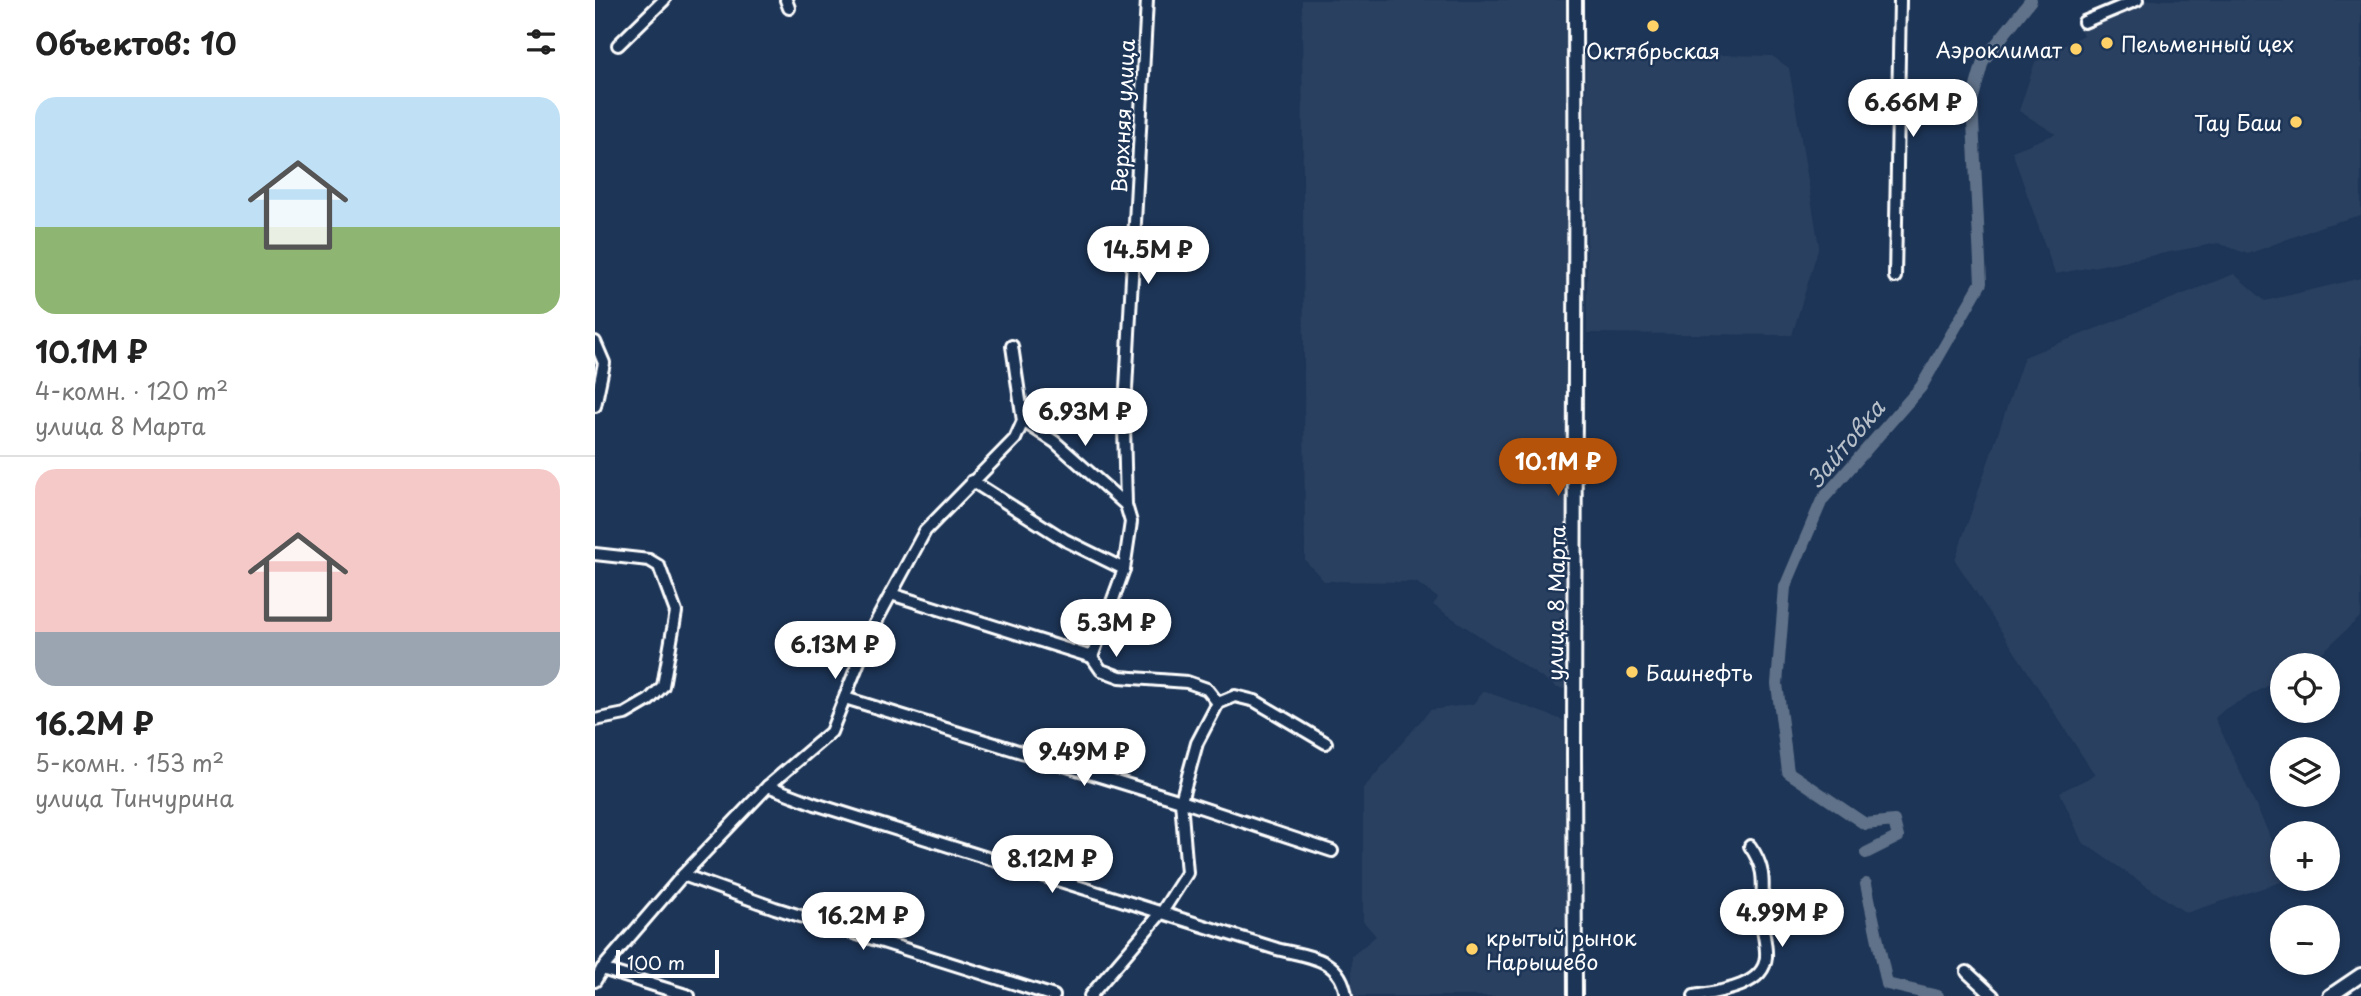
<!DOCTYPE html>
<html lang="ru">
<head>
<meta charset="utf-8">
<style>
  body { margin:0; font-family:"Playpen Sans",sans-serif; background:#f6f6f6; color:#222; height:100vh; display:flex; flex-direction:column; font-size:26px; white-space:nowrap }
  * { box-sizing:border-box; margin:0 }
  p { font-size:23px; color:#767676 }
  .icon { flex:none; width:38px; height:38px; fill:none; stroke:currentColor; stroke-width:2; stroke-linecap:round; stroke-linejoin:round }
  .map { position:relative; flex:1; overflow:hidden }
  .details { display:flex; flex-direction:column; background:#fff; width:595px }
  .details>* { flex:none }
  .controls { position:absolute; left:1675px; top:653px; display:grid; gap:14px }
  .controls a { display:grid; place-items:center; width:70px; height:70px; border-radius:50%; background:#fff; box-shadow:0 4px 10px #0003; font-size:35px }
  .scale { position:absolute; left:21px; bottom:18px; width:103px; box-sizing:border-box; padding-left:7px; border:4px solid #fff; border-top:0; font-size:19px; line-height:24px; white-space:nowrap; color:#fff; -webkit-text-stroke:5px #1d3557; paint-order:stroke }
  .price { position:absolute; translate:-50% -60px; padding:0 16px; border-radius:24px; background:#fff; color:#222; font-size:23px; line-height:46px; filter:drop-shadow(0 2px 4px #0008) }
  .price::after { content:''; position:absolute; left:50%; top:42px; width:21px; height:16px; margin-left:-10px; background:inherit; clip-path:polygon(0 0,100% 0,50% 100%) }
  .price.current { background:#b45309; color:#fff }
  ul { padding:0; list-style:none }
  li { display:grid; align-content:center; gap:14px; height:371px; padding:0 35px }
  li+li { border-top:2px solid #e0e0e0 }
  li span { display:grid; place-items:center; height:217px; border-radius:21px; color:#555 }
  li>.icon { margin-inline-start:auto }
  span .icon { width:126px; height:126px; fill:#fffc; stroke-width:1 }
  li b { font-size:30px }
  h2 { display:flex; justify-content:space-between; align-items:center; height:84px; padding:0 35px; font-size:30px }
  main { display:flex; flex:1; min-height:0 }
  .map>svg:first-child { display:block }
  .built { fill:#2a4161 }
  .lines { fill:none; stroke-linecap:round; stroke-linejoin:round }
  .river { stroke:#617289; stroke-width:12 }
  .minor-casing { stroke:#fff; stroke-width:16 }
  .major-casing { stroke:#fff; stroke-width:18 }
  .minor { stroke:#1d3557; stroke-width:10 }
  .major { stroke:#1d3557; stroke-width:12 }
  .poi-dot { fill:#ffd166; stroke:#1d3557; stroke-width:2.5 }
  .labels { text-anchor:middle; dominant-baseline:central; stroke-width:5; stroke-linejoin:round; paint-order:stroke }
  .poi-label { font-size:21px; fill:#fff; stroke:#1d3557; text-anchor:start }
  .street-label { font-size:21px; fill:#fff; stroke:#1d3557 }
  .water-label { font-size:23px; font-style:italic; fill:#b8c0ca; stroke:#1d3557 }
</style>
</head>
<body>
<main>
<section class="details">
<h2>Объектов: 10<svg class="icon" aria-label="filters" viewBox="0 0 24 24"><path d="M4 7h16M4 17h16"/><circle cx="9" cy="7" r="2"/><circle cx="15" cy="17" r="2"/></svg></h2>
<ul>
<li><span style="background:linear-gradient(#bfe0f5 60%,#8fb573 0)"><svg class="icon" aria-label="home" viewBox="0 0 24 24"><path d="M3 11l9-7 9 7M6 9v11h12V9"/></svg></span><div><b>10.1M ₽</b><p>4-комн. · 120 m²</p><p>улица 8 Марта</p></div></li>
<li><span style="background:linear-gradient(#f6c9c9 75%,#9aa5b1 0)"><svg class="icon" aria-label="home" viewBox="0 0 24 24"><path d="M3 11l9-7 9 7M6 9v11h12V9"/></svg></span><div><b>16.2M ₽</b><p>5-комн. · 153 m²</p><p>улица Тинчурина</p></div></li>
</ul>
</section>
<div class="map">
<svg width="1766" height="996" viewBox="0 0 1766 996">
  <rect width="100%" height="100%" fill="#1d3557"/>
  <filter id="ink" filterUnits="userSpaceOnUse"><feTurbulence type="fractalNoise" baseFrequency=".0143" numOctaves="2"/><feDisplacementMap in="SourceGraphic" scale="14" xChannelSelector="R" yChannelSelector="G"/><feConvolveMatrix kernelMatrix="1 2 1 2 8 2 1 2 1" color-interpolation-filters="sRGB"/></filter>
  <g filter="url(#ink)">
    <g class="built">
      <path d="M707,0H972L974,152L973,689L962,688L838,605L843,598L821,582L729,581L710,560Z"/>
      <path d="M1547,0H1766V215L1727,226L1653,254L1623,243L1460,274L1417,151L1461,134L1424,111L1440,62L1488,35L1483,24Z"/>
      <path d="M991,52L1177,56L1194,68L1224,246L1197,335L992,333Z"/>
      <path d="M1639,274L1670,301L1766,278V616L1718,661L1711,665H1687V678L1630,709L1620,718L1687,862V878L1695,879L1591,913L1487,842L1465,792L1500,775L1360,560L1429,357Z"/>
      <path d="M889,691L970,721L975,996H757V956L781,936L768,921V789L835,710L878,704Z"/>
    </g>
    <g class="lines">
      <g class="river">
        <path d="M1271,853L1303,837L1299,821L1270,824L1193,772L1182,684L1190,587L1227,500L1326,387L1386,283L1377,101L1388,61L1436,0"/>
        <path d="M1271,884L1292,984L1343,996"/>
      </g>
      <defs>
        <g id="minor">
          <path d="M191,0L194,8"/>
          <path d="M1489,22L1542,0"/>
          <path d="M23,45L69,0"/>
          <path d="M1300,277L1305,0"/>
          <path d="M0,342L9,363L0,406"/>
          <path d="M428,421L460,442L531,505"/>
          <path d="M377,481L470,540L529,569"/>
          <path d="M0,554L54,560L64,566L81,612L68,686L54,700L30,714L0,720"/>
          <path d="M296,594L497,657L506,670L525,677L592,682L612,689L623,703L640,696L660,701L731,743"/>
          <path d="M497,657L529,569L536,522L531,505L529,426L552,0"/>
          <path d="M250,698L586,801L737,851"/>
          <path d="M173,786L220,804L682,949C713,957 746,957 751,996"/>
          <path d="M88,875L180,908L459,996"/>
          <path d="M7,969L94,996"/>
          <path d="M1372,972L1398,996"/>
          <path d="M0,981L7,969L88,875L173,786L236,732L276,631L330,531L420,439L428,421L417,346"/>
          <path d="M495,996L567,912L592,873L586,801L602,743L623,703"/>
          <path d="M1099,996C1122,992 1169,987 1171,957C1172,944 1167,931 1167,919C1166,888 1174,873 1155,846"/>
        </g>
        <g id="major">
          <path d="M980,0C982,332 977,664 980,996"/>
          <path d="M1735,996L1766,975"/>
        </g>
      </defs>
      <use href="#minor" class="minor-casing"/>
      <use href="#major" class="major-casing"/>
      <use href="#minor" class="minor"/>
      <use href="#major" class="major"/>
    </g>
  </g>
  <g class="poi-dot">
    <circle cx="1058" cy="26" r="7"/>
    <circle cx="1512" cy="43" r="7"/>
    <circle cx="1481" cy="49" r="7"/>
    <circle cx="1701" cy="122" r="7"/>
    <circle cx="1037" cy="672" r="7"/>
    <circle cx="877" cy="949" r="7"/>
  </g>
  <g class="labels">
    <g class="poi-label">
      <text x="1526" y="43">Пельменный цех</text>
      <text x="1467" y="49" text-anchor="end">Аэроклимат</text>
      <text x="1058" y="50" text-anchor="middle">Октябрьская</text>
      <text x="1687" y="122" text-anchor="end">Тау Баш</text>
      <text x="1051" y="672">Башнефть</text>
      <text x="891" y="937">крытый рынок<tspan x="891" dy="24">Нарышево</tspan></text>
    </g>
    <g class="street-label">
      <text transform="translate(527 116) rotate(-87)">Верхняя улица</text>
      <text transform="translate(960 603) rotate(-89)">улица 8 Марта</text>
    </g>
    <g class="water-label">
      <text transform="translate(1250 443) rotate(-50)">Зайтовка</text>
    </g>
  </g>
</svg>
<div class="controls">
<a><svg class="icon" aria-label="locate" viewBox="0 0 24 24"><circle cx="12" cy="12" r="6"/><path d="M12 2v4M12 18v4M2 12h4M18 12h4"/></svg></a>
<a><svg class="icon" aria-label="layers" viewBox="0 0 24 24"><path d="M12 4l9 5-9 5-9-5zM3 14l9 5 9-5"/></svg></a>
<a>+</a>
<a>−</a>
</div>
<div class="scale">100 m</div>
<b class="price" style="left:1318px;top:139px">6.66M ₽</b>
<b class="price" style="left:553px;top:286px">14.5M ₽</b>
<b class="price" style="left:490px;top:448px">6.93M ₽</b>
<b class="price current" style="left:963px;top:498px">10.1M ₽</b>
<b class="price" style="left:521px;top:659px">5.3M ₽</b>
<b class="price" style="left:240px;top:681px">6.13M ₽</b>
<b class="price" style="left:489px;top:788px">9.49M ₽</b>
<b class="price" style="left:457px;top:895px">8.12M ₽</b>
<b class="price" style="left:1187px;top:949px">4.99M ₽</b>
<b class="price" style="left:268px;top:952px">16.2M ₽</b>
</div>
</main>
</body>
</html>
